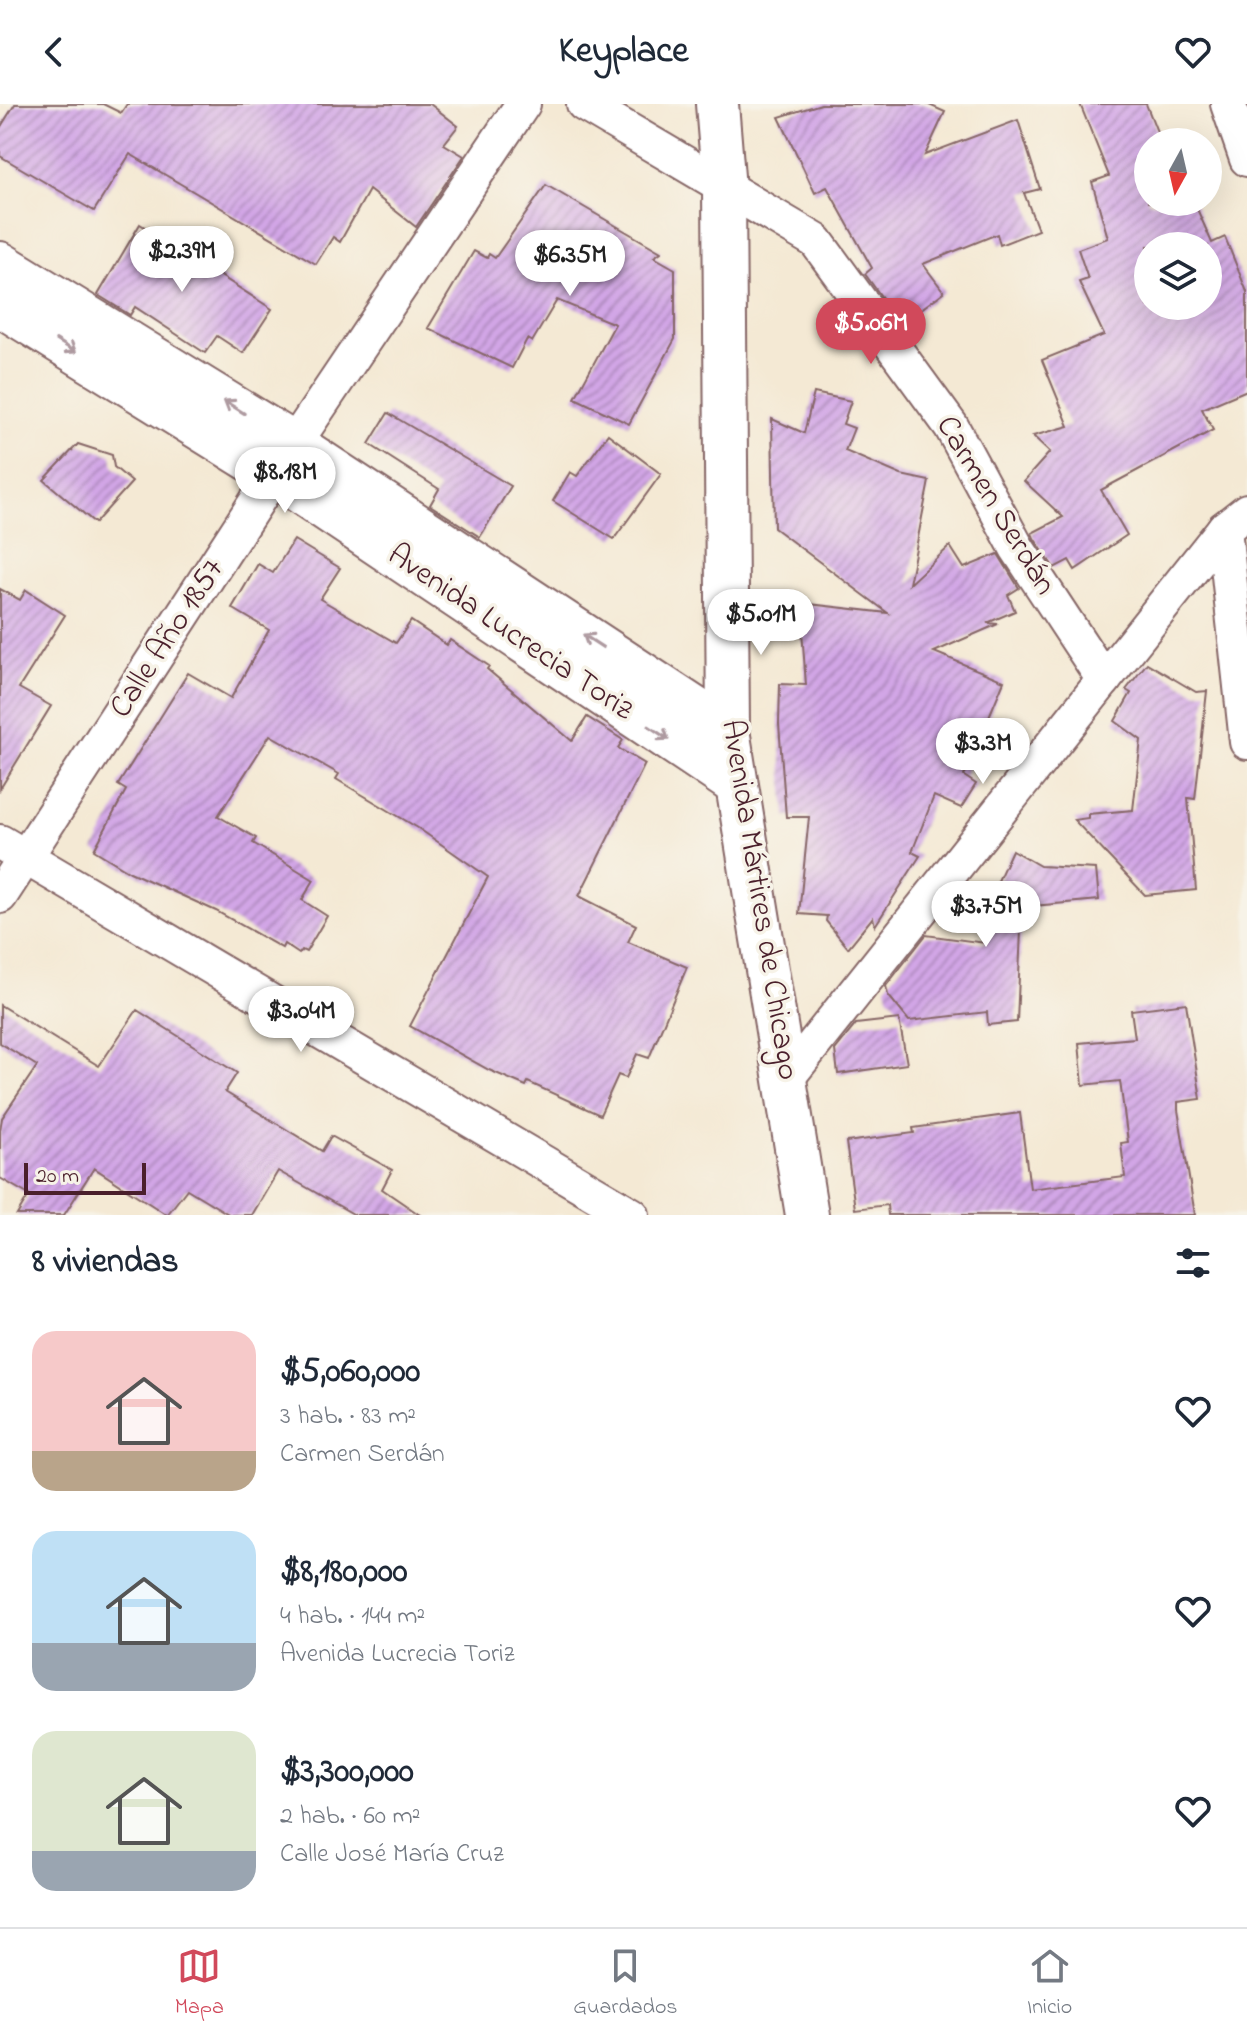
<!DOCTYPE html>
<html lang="es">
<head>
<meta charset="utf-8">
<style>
  body { margin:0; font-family:"Indie Flower",sans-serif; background:#f2f2f3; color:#1f2937; height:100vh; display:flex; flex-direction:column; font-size:30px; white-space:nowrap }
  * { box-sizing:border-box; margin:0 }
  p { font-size:26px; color:#747a83 }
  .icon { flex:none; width:44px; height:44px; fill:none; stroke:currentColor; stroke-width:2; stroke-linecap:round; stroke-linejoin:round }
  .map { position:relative; height:1111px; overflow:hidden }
  .panel { display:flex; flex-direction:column; background:#fff; flex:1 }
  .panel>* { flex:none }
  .needle { width:52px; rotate:188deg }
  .controls { position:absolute; left:1134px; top:24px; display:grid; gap:16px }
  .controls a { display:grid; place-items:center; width:88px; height:88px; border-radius:50%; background:#fff; box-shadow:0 8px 32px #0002; font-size:40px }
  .scale { position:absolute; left:24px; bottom:20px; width:122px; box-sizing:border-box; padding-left:8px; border:4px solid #4a1f2b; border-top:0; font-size:22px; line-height:28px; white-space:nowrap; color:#4a1f2b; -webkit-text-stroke:6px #f7f3e8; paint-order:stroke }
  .price { position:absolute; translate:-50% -68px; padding:0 18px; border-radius:28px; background:#fff; color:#222; font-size:26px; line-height:52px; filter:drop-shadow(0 2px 4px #0008) }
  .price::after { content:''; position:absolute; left:50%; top:48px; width:24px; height:18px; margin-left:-12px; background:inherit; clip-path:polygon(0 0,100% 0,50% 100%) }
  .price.on { background:#d1495b; color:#fff }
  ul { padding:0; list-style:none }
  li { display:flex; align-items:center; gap:24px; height:200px; padding:0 32px }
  li span { display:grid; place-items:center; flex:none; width:224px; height:160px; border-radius:24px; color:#555 }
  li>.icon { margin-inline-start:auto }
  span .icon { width:96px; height:96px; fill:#fffc; stroke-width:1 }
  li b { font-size:34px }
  h2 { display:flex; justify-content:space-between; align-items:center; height:96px; padding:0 32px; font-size:34px }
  header { display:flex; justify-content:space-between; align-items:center; height:104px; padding:0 32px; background:#fff; font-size:36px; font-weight:700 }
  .menu { display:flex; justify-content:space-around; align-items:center; height:112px; border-top:2px solid #e0e1e3; background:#fff; font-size:22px; color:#747a83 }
  .menu a { display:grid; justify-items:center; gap:4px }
  .menu .on { color:#d1495b }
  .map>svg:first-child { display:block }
  .building { fill:url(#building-hatch); fill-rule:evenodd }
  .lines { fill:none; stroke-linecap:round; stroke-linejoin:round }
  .minor-casing { stroke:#866666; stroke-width:38 }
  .tertiary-casing { stroke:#866666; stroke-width:46 }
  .minor { stroke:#fff; stroke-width:34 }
  .tertiary { stroke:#fff; stroke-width:42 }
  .oneway { stroke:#ae9aa0 }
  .labels { text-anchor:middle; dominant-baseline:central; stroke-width:7; stroke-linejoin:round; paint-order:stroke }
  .street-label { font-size:32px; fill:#4a1f2b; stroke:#f7f3e8 }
</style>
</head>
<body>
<header><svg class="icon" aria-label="back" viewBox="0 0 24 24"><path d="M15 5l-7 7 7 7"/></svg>Keyplace<svg class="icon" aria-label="heart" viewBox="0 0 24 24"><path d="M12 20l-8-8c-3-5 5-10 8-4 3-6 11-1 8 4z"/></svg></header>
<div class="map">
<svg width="1247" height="1111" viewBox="0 0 1247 1111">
  <defs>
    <pattern id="building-hatch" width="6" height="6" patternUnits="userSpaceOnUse" patternTransform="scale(2)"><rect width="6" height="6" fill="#d2a6e6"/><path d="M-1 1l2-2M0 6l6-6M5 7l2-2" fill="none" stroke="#ac87bb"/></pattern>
  </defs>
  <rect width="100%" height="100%" fill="#f7f3e8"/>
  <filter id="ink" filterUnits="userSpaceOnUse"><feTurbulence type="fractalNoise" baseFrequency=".0125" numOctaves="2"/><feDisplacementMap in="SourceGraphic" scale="16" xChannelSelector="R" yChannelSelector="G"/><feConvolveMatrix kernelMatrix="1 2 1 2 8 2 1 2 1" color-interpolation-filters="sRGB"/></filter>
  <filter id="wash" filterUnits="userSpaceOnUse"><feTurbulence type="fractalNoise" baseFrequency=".006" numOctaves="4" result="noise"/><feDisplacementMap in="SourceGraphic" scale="32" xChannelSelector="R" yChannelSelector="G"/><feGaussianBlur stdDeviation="1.8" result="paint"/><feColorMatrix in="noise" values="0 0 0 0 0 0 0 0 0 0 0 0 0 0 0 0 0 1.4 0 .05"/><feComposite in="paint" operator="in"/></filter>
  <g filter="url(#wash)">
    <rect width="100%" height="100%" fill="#f4e9d4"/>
    <g id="blocks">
      <g class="building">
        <path d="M15,0H103L121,9L127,0H430L458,22L444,40L464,52L416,123L369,86L340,138L333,133L316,160L130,50L94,107L0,52V24Z"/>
        <path d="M821,0H927L945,8L925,51L1018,16L1040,85L1024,89L1038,126L1000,141L997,130L923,160L944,188L901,220L865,170L872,164L827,83L815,89L779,13Z"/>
        <path d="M1080,0H1146L1161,38H1148V98H1194L1212,139L1225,133L1247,188V286L1202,305L1213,326L1101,386L1127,431L1075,466L1069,456L1054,464L1034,434L1032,429L1063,413L1024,377L1050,348L1033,332L1069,322L1042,256L1104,231L1079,178L1088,175L1078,145L1108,134L1092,78L1109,72ZM1148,142H1208V202H1148Z"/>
        <path d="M546,81L661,148L654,153L675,165V235L629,320L575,294L615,220L557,196L532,238L527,235L512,264L428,224L474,147L487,154L489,150L495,154Z"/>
        <path d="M140,120L272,205L243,249L217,232L205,249L135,203L130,211L98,191Z"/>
        <path d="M814,289L851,297L843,320L854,324L845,347L901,371L929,377L909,480L950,442L964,464L998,450L1019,484L1008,491L1015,507L987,519L998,520L934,548L1004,577L964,672L976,680L961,704L934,692L912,748L920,752L875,822L873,813L848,844L826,817L827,812L799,810L809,713H786L779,620L780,580L806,581L800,499L888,509L774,424L772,315L804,329Z"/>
        <path d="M388,309L511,382L480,433L430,401L439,385L369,340Z"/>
        <path d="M608,330L661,370L614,435L553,397L570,368L577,372Z"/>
        <path d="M78,340L112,351L114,363L132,378L95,419L44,376Z"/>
        <path d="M294,436L340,464L320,495L396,539L411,517L447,541L450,536L489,562L487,565L572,637L587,613L623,636L618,644L645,660L579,792L636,821L628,838L687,863L649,954L637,950L626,974L618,971L600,1011L528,978L526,982L489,966L410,922L488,773L418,724L336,675L339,670L270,631L218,712L256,734L253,739L314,776L302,796L327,812L306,848L302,846L299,850L284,840L282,844L216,807L130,768L94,746L126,686L118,681L188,569L231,594L269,526L232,504L258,460L273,469Z"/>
        <path d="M0,485L20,496L26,486L65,511L19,584L51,602L0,685Z"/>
        <path d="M1147,559L1196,588L1207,587L1195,695L1188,694L1196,786L1145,791L1074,716L1088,714V710L1133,706L1141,636L1115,617L1131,589L1126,586Z"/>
        <path d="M1012,746L1040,762L1096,765L1099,796L1022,803L1017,918L988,921L987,908L909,917L888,891L886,882L926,831L985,839L997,779Z"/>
        <path d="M1186,899L1201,995L1178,998V1006L1195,1111H888L887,1101L855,1105L846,1038L914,1029L913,1024L1020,1009L1030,1085L1125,1073L1121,1039L1128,1038L1120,977L1083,981L1079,939L1135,934L1131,906Z"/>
        <path d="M0,901L99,962L137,906L237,969L225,988L322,1047L331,1032L392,1066L382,1085L420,1111H355L278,1067L252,1111H230L187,1085L167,1111L94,1064L64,1111H17L29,1091L0,1074V1026L2,1014L37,962L0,939Z"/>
        <path d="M899,915L907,960L838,970L835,946L856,920Z"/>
      </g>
    </g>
  </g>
  <g filter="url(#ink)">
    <use href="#blocks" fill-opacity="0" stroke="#866666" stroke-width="2"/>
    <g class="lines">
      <defs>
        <g id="minor">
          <path d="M584,0L816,137L951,322L1017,444L1104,576"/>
          <path d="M1228,0L1247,55"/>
          <path d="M1224,425L1247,638"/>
          <path d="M0,738L632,1111"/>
          <path d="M0,792L294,340L523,0"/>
          <path d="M787,974L1224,425L1247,407"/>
        </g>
        <g id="tertiary">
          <path d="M717,0L724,85L728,626L807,1111"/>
          <path d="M0,159L294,340L728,626"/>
          <path d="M0,201L276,372L734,679"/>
        </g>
      </defs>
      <use href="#minor" class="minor-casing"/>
      <use href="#tertiary" class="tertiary-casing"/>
      <use href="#minor" class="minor"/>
      <use href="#tertiary" class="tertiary"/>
    </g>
    <defs><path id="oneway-shaft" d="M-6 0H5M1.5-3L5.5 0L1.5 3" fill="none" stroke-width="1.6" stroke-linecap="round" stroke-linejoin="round" transform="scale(2)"/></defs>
    <g class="oneway">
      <use href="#oneway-shaft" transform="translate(66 242) rotate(32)"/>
      <use href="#oneway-shaft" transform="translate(234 303) rotate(-148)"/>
      <use href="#oneway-shaft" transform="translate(593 537) rotate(-147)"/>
      <use href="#oneway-shaft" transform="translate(659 629) rotate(34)"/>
    </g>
  </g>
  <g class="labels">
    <g class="street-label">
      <text transform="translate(995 402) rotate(59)">Carmen Serdán</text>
      <text transform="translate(510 529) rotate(34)">Avenida Lucrecia Toriz</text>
      <text transform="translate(168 535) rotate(-57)">Calle Año 1857</text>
      <text transform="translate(759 796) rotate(81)">Avenida Mártires de Chicago</text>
    </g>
  </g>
</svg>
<div class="controls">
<a><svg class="needle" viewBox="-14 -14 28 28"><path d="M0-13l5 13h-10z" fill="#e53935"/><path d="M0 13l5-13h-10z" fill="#747a83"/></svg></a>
<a><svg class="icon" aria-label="layers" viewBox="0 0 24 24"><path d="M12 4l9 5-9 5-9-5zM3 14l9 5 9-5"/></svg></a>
</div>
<div class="scale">20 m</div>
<b class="price" style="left:182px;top:190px">$2.39M</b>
<b class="price" style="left:570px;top:194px">$6.35M</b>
<b class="price on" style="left:871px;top:262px">$5.06M</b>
<b class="price" style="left:285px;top:411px">$8.18M</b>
<b class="price" style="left:761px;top:553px">$5.01M</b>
<b class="price" style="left:983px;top:682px">$3.3M</b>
<b class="price" style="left:986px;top:845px">$3.75M</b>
<b class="price" style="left:301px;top:950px">$3.04M</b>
</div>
<section class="panel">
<h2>8 viviendas<svg class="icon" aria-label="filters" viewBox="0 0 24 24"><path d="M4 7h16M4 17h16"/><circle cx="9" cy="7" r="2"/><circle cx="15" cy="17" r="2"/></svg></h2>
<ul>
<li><span style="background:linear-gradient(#f6c9c9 75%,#b9a48a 0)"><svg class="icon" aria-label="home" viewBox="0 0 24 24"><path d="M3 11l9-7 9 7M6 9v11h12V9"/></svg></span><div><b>$5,060,000</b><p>3 hab. · 83 m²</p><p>Carmen Serdán</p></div><svg class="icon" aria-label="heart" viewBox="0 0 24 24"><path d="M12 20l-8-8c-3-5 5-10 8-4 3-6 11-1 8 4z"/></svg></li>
<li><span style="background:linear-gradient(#bfe0f5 70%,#9aa5b1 0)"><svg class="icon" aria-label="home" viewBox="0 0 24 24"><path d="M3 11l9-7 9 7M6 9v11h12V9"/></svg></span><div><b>$8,180,000</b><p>4 hab. · 144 m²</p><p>Avenida Lucrecia Toriz</p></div><svg class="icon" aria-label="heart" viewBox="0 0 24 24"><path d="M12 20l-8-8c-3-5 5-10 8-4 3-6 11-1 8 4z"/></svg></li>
<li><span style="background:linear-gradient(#dfe7d0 75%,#9aa5b1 0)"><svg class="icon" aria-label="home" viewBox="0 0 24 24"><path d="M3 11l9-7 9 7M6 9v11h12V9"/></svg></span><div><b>$3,300,000</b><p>2 hab. · 60 m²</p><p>Calle José María Cruz</p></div><svg class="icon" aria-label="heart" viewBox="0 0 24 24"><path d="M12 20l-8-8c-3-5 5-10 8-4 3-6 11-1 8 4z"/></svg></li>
</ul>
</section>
<nav class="menu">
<a class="on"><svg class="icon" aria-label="map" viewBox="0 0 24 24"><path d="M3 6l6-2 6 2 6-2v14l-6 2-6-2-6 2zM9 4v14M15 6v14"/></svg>Mapa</a>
<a><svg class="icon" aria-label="saved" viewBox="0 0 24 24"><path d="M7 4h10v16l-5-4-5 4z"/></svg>Guardados</a>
<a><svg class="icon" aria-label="home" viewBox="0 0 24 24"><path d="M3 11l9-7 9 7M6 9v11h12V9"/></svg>Inicio</a>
</nav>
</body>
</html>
